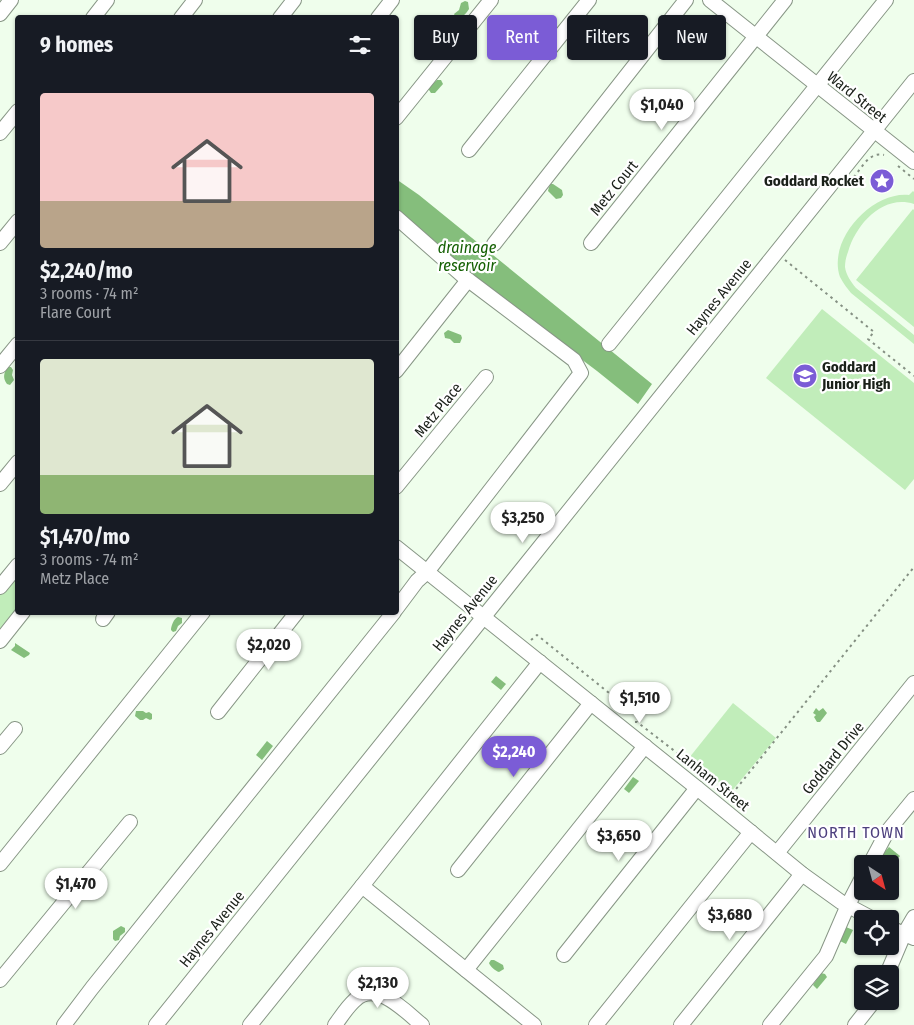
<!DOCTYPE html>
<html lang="en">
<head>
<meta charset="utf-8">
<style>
  body { margin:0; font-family:"Fira Sans Condensed",sans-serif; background:#242831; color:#f1f3f6; height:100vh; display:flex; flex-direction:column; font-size:19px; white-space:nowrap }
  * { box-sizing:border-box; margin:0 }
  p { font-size:16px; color:#9ea1a6 }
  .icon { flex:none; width:28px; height:28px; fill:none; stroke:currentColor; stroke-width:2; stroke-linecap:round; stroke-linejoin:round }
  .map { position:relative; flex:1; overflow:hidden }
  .side { position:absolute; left:15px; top:15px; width:384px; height:600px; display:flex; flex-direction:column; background:#171b24; border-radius:5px; box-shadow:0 1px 4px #0004 }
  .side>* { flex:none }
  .guide { position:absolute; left:414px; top:15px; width:425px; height:45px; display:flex; gap:10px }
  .needle { width:32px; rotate:144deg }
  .controls { position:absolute; left:854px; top:855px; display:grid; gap:10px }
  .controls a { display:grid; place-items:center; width:45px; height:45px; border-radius:5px; background:#171b24; box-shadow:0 1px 4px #0004; font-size:25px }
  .price { position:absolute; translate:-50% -42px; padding:0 11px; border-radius:18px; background:#fff; color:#222; font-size:16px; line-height:32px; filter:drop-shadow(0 1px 2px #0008) }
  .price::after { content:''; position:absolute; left:50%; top:30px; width:15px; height:11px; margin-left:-8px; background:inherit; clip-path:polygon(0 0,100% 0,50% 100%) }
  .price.selected { background:#7b5cd6; color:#fff }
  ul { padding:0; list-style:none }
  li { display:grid; align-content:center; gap:10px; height:265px; padding:0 25px }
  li+li { border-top:1px solid #363941 }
  li span { display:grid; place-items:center; height:155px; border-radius:5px; color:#555 }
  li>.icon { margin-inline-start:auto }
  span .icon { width:90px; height:90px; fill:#fffc; stroke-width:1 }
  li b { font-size:21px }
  h2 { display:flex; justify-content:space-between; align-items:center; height:60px; padding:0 25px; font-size:21px }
  .pill { padding:0 18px; border-radius:5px; background:#171b24; box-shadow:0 1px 4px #0004; font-size:18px; line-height:45px }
  .pill.selected { background:#7b5cd6; color:#fff }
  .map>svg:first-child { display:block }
  .green { fill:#c1edba }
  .water { fill:#85be7c }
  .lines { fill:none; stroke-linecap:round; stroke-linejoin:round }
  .minor-casing { stroke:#889686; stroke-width:16 }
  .path { stroke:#859083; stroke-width:2; stroke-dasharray:2.5 4; stroke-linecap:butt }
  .minor { stroke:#fff; stroke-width:14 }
  .labels { text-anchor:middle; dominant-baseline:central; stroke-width:4.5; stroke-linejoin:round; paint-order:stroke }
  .street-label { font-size:15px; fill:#1a2019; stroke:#fff }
  .poi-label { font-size:15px; font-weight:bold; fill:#1a2019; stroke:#fff; text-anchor:end }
  .water-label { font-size:16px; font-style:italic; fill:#146003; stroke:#fff }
  .neighbourhood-label { font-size:16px; letter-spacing:1px; fill:#4d407e; stroke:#fff }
</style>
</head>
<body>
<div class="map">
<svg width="914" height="1025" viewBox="0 0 914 1025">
  <rect width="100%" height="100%" fill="#effeec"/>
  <g class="green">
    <path d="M913,191L914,192V204C883,194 856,224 848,252C846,257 845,262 845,267C846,275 851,282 856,288L914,335V344L851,293C847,288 843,283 840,277C827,240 872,191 909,195Z"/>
    <path d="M913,209L914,210V327L856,280Z"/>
    <path d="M822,309L914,383V479L905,490L766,378Z"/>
    <path d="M17,565L18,612L0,641V587Z"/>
    <path d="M733,703L776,738L731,792L689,758Z"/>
  </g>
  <g class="water">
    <path d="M465,1L468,2L469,9C466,14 462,18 456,18L454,14L459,10L461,3Z"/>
    <path d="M437,80H441L443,84L435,93H431L429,90V87Z"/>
    <path d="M396,179L419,195L652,384L638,404L597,371L484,286L396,212Z"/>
    <path d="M551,184H553L562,190L563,195L561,198L556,199L548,191L549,187Z"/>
    <path d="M448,330L461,335L462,338L460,343H454L450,339L445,338L444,333Z"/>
    <path d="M8,367H11L13,370L12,375L14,380L10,385L7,384C3,379 3,373 8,367Z"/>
    <path d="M178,617L182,618V623L178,626L176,631L173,632L171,630C171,626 174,618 178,617Z"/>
    <path d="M15,643L30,653L29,655L24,658L11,650L15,646Z"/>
    <path d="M496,676L506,684L501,690L491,682Z"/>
    <path d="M816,708L819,711L823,708L827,713L820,722H817L814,717L816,715L813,713Z"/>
    <path d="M136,711H143L146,713L149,712L152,714V719L150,720L146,718L143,720H140L135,716Z"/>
    <path d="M267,741L273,746L262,760L256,755Z"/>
    <path d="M633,777L639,781L629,793L624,789Z"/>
    <path d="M889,847L900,856L893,864L882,855Z"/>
    <path d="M121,926L125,928V932L120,936L119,940L115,941L113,939V931Z"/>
    <path d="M846,927L853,930L846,944L840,941Z"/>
    <path d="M491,960H494L503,965L504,969L499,972C495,971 490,966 489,963Z"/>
    <path d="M821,973L825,974L827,977L817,989L813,985Z"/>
  </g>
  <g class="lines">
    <defs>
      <g id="minor">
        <path d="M710,0L914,162"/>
        <path d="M0,14L11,0"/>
        <path d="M93,18L107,0"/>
        <path d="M181,18L195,0"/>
        <path d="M280,18L294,0"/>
        <path d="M378,18L392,0"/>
        <path d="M396,118L491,0"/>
        <path d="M0,133L18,111"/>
        <path d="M469,150L589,0"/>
        <path d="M396,217L463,276L574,360L581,373L427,572L417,581L396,609"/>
        <path d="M0,243L18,221"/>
        <path d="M591,243L785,0"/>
        <path d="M494,244L686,0"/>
        <path d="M609,344L886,0"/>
        <path d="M0,366L18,344"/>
        <path d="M396,371L468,280"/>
        <path d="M0,484L18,462"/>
        <path d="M396,487L486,377"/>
        <path d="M396,547L697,788L802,874L841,902L873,919"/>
        <path d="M0,587L18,565"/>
        <path d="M103,619L108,612"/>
        <path d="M0,641L23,612"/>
        <path d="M218,712L297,612"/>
        <path d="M0,747L15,729"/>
        <path d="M777,853L914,683"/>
        <path d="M0,864L203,612"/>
        <path d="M870,864L887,832L914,799"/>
        <path d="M458,870L591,703"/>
        <path d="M362,886L534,1025"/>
        <path d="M890,928L914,938"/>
        <path d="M564,955L697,788"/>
        <path d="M466,970L645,746"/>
        <path d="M887,974L904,934L914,917"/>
        <path d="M0,980L130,822"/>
        <path d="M64,1025L92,988L394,612"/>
        <path d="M156,1025L914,81"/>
        <path d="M250,1025L362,886L540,662"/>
        <path d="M335,1025C341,1017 347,1007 355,1000C376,979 406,1012 422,1025"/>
        <path d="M596,1025L751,832"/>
        <path d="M681,1025L802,874"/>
        <path d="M770,1025L826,956L848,905L862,878"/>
        <path d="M855,1025L874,1001"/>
      </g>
    </defs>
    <use href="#minor" class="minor-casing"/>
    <g class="path">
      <path d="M898,166L914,179"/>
      <path d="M854,177C862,167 870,151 884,155"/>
      <path d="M785,260L874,332L868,339L914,376"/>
      <path d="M531,640L537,635L619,701L618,710"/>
      <path d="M635,722H637L685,759L687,764"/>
      <path d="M728,799L914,567"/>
    </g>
    <use href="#minor" class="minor"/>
  </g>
  <defs>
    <symbol id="sight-disc" viewBox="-11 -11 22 22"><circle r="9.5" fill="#7b5cd6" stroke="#fff"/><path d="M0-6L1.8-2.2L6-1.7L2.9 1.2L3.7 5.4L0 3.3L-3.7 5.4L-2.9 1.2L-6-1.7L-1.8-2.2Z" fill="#fff"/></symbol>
    <symbol id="school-disc" viewBox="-11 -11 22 22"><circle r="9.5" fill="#7b5cd6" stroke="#fff"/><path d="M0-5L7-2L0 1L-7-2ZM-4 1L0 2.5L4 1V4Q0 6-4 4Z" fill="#fff"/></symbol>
  </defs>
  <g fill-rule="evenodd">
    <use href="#sight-disc" x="868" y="167" width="28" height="28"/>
    <use href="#school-disc" x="791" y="362" width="28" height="28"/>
  </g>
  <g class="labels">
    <g class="street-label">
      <text transform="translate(857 97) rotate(39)">Ward Street</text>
      <text transform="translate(614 188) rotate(-51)">Metz Court</text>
      <text transform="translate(719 297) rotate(-51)">Haynes Avenue</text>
      <text transform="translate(438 410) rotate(-51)">Metz Place</text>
      <text transform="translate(465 613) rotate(-51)">Haynes Avenue</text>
      <text transform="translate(833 758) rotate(-51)">Goddard Drive</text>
      <text transform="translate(713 780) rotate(39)">Lanham Street</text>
      <text transform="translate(212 929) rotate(-51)">Haynes Avenue</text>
    </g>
    <g class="poi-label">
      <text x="864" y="181">Goddard Rocket</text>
      <text x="822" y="367" text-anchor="start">Goddard<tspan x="822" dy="17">Junior High</tspan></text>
    </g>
    <g class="water-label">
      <text x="467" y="247">drainage<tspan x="467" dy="18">reservoir</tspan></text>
    </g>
    <g class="neighbourhood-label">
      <text x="856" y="832">NORTH TOWN</text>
    </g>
  </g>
</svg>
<div class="controls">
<a><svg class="needle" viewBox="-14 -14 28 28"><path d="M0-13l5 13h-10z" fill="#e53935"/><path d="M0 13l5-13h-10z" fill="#9ea1a6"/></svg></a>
<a><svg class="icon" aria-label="locate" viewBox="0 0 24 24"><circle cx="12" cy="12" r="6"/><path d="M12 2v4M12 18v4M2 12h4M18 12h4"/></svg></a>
<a><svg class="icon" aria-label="layers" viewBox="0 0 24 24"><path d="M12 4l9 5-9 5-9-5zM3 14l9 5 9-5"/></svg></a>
</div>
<b class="price" style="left:662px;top:131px">$1,040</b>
<b class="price" style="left:523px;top:544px">$3,250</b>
<b class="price" style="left:269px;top:671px">$2,020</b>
<b class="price" style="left:640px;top:724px">$1,510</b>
<b class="price selected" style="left:514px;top:778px">$2,240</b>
<b class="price" style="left:619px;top:862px">$3,650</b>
<b class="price" style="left:76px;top:910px">$1,470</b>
<b class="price" style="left:730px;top:941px">$3,680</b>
<b class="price" style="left:378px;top:1009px">$2,130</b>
<div class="guide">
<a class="pill">Buy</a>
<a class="pill selected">Rent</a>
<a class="pill">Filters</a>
<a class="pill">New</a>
</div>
<section class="side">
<h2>9 homes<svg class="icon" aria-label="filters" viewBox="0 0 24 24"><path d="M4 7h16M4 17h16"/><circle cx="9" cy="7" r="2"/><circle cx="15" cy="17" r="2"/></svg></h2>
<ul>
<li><span style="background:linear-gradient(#f6c9c9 70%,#b9a48a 0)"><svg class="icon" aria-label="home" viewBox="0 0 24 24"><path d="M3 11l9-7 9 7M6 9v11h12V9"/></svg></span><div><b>$2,240/mo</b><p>3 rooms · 74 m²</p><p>Flare Court</p></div></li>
<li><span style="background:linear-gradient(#dfe7d0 75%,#8fb573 0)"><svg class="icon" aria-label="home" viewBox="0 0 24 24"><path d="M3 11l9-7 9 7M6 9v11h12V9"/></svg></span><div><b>$1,470/mo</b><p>3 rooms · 74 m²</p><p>Metz Place</p></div></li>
</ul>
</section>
</div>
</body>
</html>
